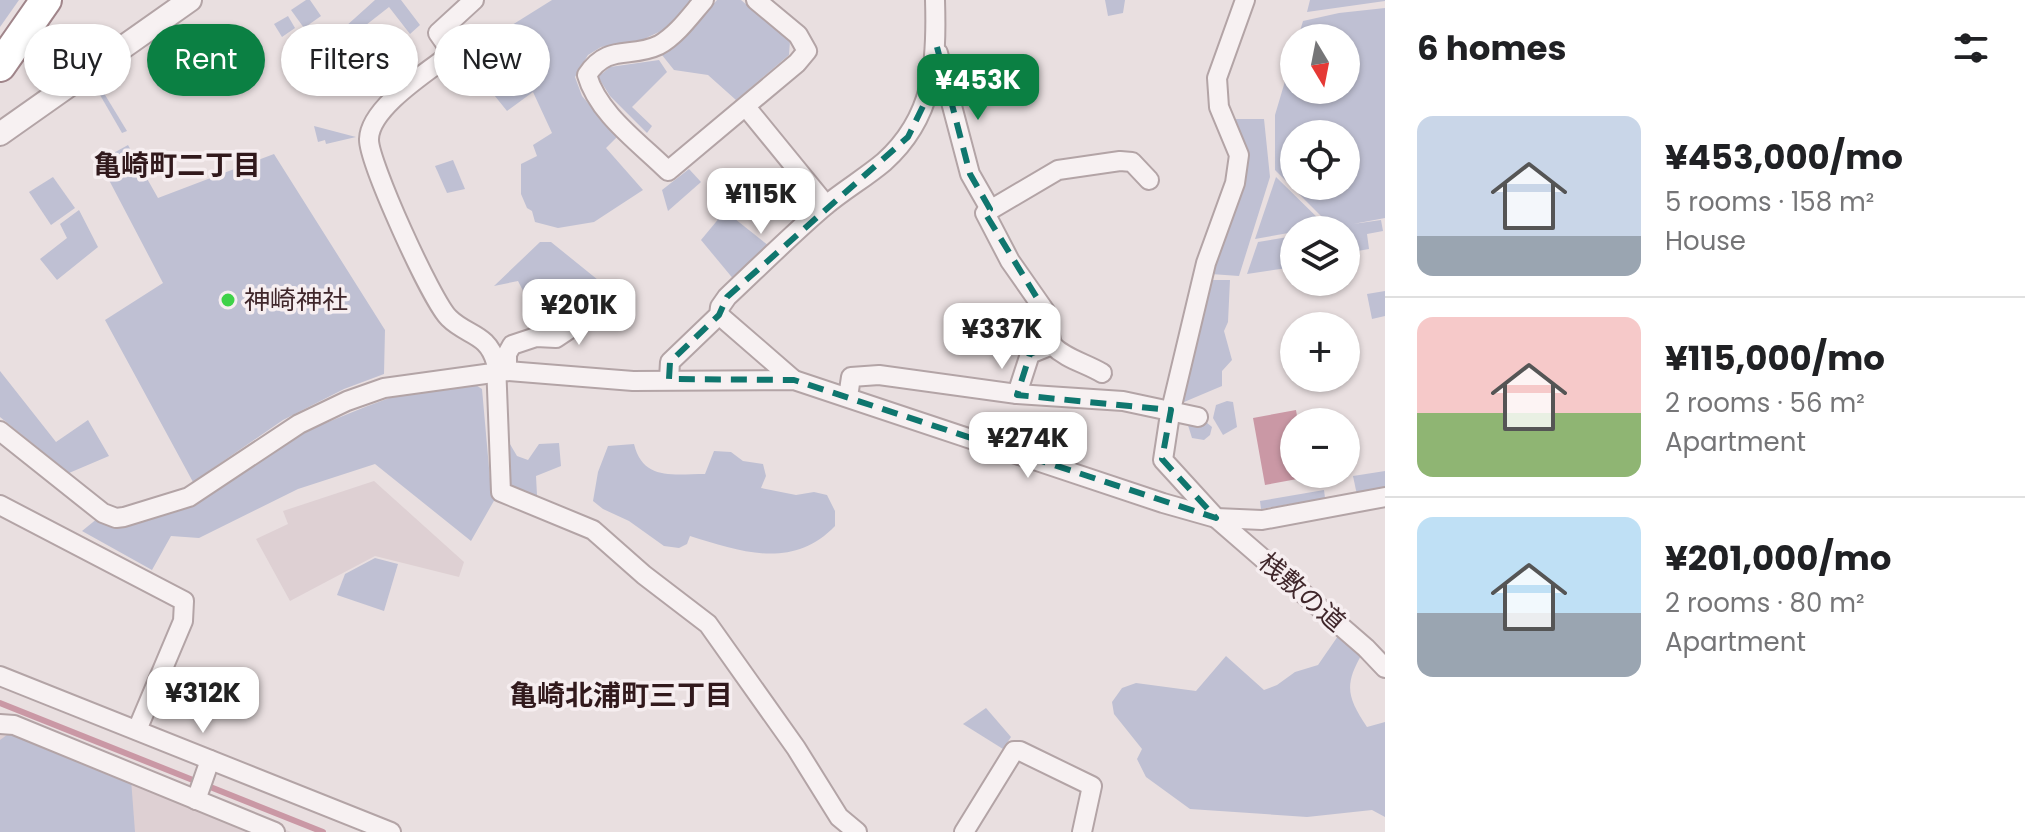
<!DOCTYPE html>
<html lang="en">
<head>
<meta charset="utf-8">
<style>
  body { margin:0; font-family:Poppins,"Noto Sans JP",sans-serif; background:#f6f6f6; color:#202124; height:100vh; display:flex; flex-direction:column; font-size:30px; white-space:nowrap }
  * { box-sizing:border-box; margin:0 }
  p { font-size:26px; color:#757577 }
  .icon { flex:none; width:44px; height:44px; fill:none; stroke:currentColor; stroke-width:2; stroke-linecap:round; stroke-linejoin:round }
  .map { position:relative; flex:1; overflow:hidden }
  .drawer { display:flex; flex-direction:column; background:#fff; width:640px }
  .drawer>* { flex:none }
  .top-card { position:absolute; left:24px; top:24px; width:760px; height:72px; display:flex; gap:16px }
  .needle { width:52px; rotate:170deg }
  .controls { position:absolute; left:1280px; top:24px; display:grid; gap:16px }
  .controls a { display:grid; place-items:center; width:80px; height:80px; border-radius:50%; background:#fff; box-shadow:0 2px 6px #0004; font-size:40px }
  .price { position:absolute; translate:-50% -68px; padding:0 18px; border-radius:16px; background:#fff; color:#222; font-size:26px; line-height:52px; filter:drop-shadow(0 2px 4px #0008) }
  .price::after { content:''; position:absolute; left:50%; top:48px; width:24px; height:18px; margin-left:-12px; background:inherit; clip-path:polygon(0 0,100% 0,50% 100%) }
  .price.current { background:#0b8043; color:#fff }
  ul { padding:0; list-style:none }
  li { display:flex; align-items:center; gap:24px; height:200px; padding:0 32px }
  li+li { border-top:2px solid #e0e0e0 }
  li span { display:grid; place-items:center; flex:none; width:224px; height:160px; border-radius:16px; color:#555 }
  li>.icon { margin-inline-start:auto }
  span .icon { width:96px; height:96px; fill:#fffc; stroke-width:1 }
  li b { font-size:34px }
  h2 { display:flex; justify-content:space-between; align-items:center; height:96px; padding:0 32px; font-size:34px }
  .chip { padding:0 28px; border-radius:36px; background:#fff; box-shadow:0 2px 6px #0004; font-size:28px; line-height:72px }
  .chip.current { background:#0b8043; color:#fff }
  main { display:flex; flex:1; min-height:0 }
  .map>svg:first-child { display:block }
  .built { fill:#ded0d3 }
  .green { fill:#bfc0d3; fill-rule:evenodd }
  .water { fill:#ca98a5 }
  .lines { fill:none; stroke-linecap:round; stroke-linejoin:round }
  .stream { stroke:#ca98a5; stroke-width:6 }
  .minor-casing { stroke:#b3a4a6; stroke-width:22 }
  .tertiary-casing { stroke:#b3a4a6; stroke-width:26 }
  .trunk-casing { stroke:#a0858a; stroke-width:34 }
  .minor { stroke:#f7f1f2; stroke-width:18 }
  .tertiary { stroke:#f7f1f2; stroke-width:22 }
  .trunk { stroke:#fff; stroke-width:30 }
  .marked { fill:none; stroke:#0f766e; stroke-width:6; stroke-dasharray:16 10; stroke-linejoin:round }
  .poi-dot { fill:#3fd248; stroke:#f6eef0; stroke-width:3 }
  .labels { text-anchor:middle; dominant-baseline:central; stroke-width:7; stroke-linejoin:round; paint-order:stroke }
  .poi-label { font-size:26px; fill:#40272b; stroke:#f6eef0; text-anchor:start }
  .street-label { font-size:26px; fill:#40272b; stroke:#f6eef0 }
  .neighbourhood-label { font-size:28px; font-weight:bold; fill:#31191c; stroke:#f6eef0 }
</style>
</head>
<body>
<main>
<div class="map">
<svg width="1385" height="832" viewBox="0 0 1385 832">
  <rect width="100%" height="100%" fill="#e9dfe0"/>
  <g class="built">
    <path d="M374,481L464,562L459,577L375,556L290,601L256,539L288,524L283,511Z"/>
    <path d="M0,715L291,832H0Z"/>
  </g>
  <g class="green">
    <path d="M0,0H19L0,27Z"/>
    <path d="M306,0H310L321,16L304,28L291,10Z"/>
    <path d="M375,0H401L420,25L410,34L389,7L352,36L345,27Z"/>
    <path d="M552,0H693L663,30L642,40L601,47L588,55L575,77L582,96L617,137L606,148L643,190L594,222L558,228L535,222L532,211L527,208L521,194V164L537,156L533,145L552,133L533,92L507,111L482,80L496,68L510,82L520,75L522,53L531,42L525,33L514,41L507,34L514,28L512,25Z"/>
    <path d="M717,0H741L790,41L789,55L736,100L708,75L674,70L662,55L680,42Z"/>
    <path d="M1105,0H1125L1123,13L1108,16Z"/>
    <path d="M1310,0H1385V1L1307,12Z"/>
    <path d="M1385,8V218L1353,224L1381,220L1383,231L1367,234L1369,249L1346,253V230H1335L1275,170V115L1294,51V90H1346V38H1298L1303,21L1339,13ZM1294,134H1346V186H1294Z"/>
    <path d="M288,16L295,28L282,37L274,24Z"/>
    <path d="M659,60L667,72L632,107L652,126L647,133L610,96L598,77L610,67Z"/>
    <path d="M99,85L127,131L122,133L96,88Z"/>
    <path d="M1235,119H1264L1270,177L1239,276L1211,274L1246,166L1243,140Z"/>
    <path d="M314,126L356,137L326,144L325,140L318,142Z"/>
    <path d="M128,145L158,198L274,154L385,330L384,374L344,389L283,420L193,482L105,320L163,283L99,161Z"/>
    <path d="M453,160L465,189L447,193L435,166Z"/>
    <path d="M689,169L701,182L668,211L662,190Z"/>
    <path d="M53,177L75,208L51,225L29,192Z"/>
    <path d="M1276,177L1326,226L1294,230V232L1255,239Z"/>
    <path d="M79,210L98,247L57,280L40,259L67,238L60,224Z"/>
    <path d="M725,211L769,246L735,281L701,240Z"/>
    <path d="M1294,236V267L1247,274L1258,242Z"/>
    <path d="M540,242H551L603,284L602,297L567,324L541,326L518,281L494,286Z"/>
    <path d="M1209,280H1230L1228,322L1224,331L1232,360L1222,371V386L1177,405Z"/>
    <path d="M1385,291V316L1372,319L1367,294Z"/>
    <path d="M0,371L56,442L88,420L109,456L69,473L0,417Z"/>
    <path d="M471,382L482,389L490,479L495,499L471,541L375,464L298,489L199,538L171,536L152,570L82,531L98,518L212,485L306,431L365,407L411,390Z"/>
    <path d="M1227,401L1233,402L1237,427L1223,435L1213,418L1216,405Z"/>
    <path d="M1187,422H1206L1212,427L1210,435L1204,440L1192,438Z"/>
    <path d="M507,439L517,456L528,460L539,444L559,443L561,466L536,476L537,495L531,498L507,490Z"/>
    <path d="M634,444C643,481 673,474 705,474L714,451L731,452L743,461L763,464L766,476L761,488L796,495L814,492L827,495L835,511V526C793,570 741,552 690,536L687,544L679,548L664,546L629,521L603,509L593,501L598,472L608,446Z"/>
    <path d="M1385,471V490L1357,495L1353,476Z"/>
    <path d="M1324,490L1325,498L1261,509L1260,501Z"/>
    <path d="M375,558L398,564L384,611L337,595L345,574Z"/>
    <path d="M1338,636L1362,654C1344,685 1347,697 1367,727L1385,722V817L1372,810L1307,817L1190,809L1146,777L1137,759L1142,749L1114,714L1112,702L1122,688L1136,683L1196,691L1226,656L1264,690L1277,685L1295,672L1318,665Z"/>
    <path d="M986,708L1011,737L1003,749L963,724Z"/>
    <path d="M11,732L131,779L135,832H0V740Z"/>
  </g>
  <path class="water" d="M1296,410L1298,422H1294V474H1307L1308,477L1265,485L1253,418Z"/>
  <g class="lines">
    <path class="stream" d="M0,703L323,832"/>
    <defs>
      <g id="minor">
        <path d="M474,0L438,33L452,53C429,71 370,107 369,139C368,161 432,302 449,318C467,336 488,333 496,363L501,492L593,530L644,575L708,624L796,748L839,817L857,832"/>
        <path d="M704,0C691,15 677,35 659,45C630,59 608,43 587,75C598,114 640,143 668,171L797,63L807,51L798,35L756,0"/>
        <path d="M1245,0L1217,78L1219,107L1239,155L1235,183L1206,263L1170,414L1163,460L1216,518L1366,648L1385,668"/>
        <path d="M938,53L970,174L990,209"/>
        <path d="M746,107L826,205"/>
        <path d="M719,315L794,380"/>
        <path d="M1052,345C1066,359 1085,363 1102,373"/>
        <path d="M507,371V354L512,345L536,337L556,338L622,294"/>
        <path d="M669,379L670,362L719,315L720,307L727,297C759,267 791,235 825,206C844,190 865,178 884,162C934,117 937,63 935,0"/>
        <path d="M1017,394L1030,354L1052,345L1045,311L1010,261L985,213L1058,170L1120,161L1132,162L1149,180"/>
        <path d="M848,397L851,377L879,375L1017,394L1123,401L1198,417"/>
        <path d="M0,431L103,513L116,518L124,517L189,497L299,424L347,401L384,388L507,371L633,381L794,380L1163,503L1216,518L1262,520L1385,497"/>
        <path d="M0,505L184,601L183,621L137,730"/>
        <path d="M0,676L391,832"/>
        <path d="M0,724L14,725L275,832"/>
        <path d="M196,800L210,760"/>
        <path d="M964,832L1014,751H1020L1092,786L1082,832"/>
      </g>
      <path id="tertiary" d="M0,134L190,0"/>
      <path id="trunk" d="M0,66L46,0"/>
    </defs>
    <use href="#minor" class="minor-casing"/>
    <use href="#tertiary" class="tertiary-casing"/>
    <use href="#trunk" class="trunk-casing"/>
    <use href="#minor" class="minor"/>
    <use href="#tertiary" class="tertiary"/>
    <use href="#trunk" class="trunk"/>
  </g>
  <path class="marked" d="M937,47L970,174L990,209L985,213L1045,311L1052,345L1030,354L1017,395L1171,410L1162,459L1216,518L794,380L669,379L670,362L719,315L727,297L908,137L926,100Z"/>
  <circle class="poi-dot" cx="228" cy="300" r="8"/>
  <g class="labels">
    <g class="poi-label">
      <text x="244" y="300">神崎神社</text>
    </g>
    <g class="street-label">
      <text transform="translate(1302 592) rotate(41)">桟敷の道</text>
    </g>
    <g class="neighbourhood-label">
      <text x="177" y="165">亀崎町二丁目</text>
      <text x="621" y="695">亀崎北浦町三丁目</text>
    </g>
  </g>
</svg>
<div class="controls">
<a><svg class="needle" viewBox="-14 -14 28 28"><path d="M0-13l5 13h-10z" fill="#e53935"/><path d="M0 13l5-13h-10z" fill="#757577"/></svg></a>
<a><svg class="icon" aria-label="locate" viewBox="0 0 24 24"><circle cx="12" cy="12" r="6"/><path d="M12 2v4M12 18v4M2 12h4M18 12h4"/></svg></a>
<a><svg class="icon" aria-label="layers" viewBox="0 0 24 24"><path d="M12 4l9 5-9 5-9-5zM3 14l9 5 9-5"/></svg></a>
<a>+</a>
<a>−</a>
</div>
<b class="price current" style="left:978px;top:122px">¥453K</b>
<b class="price" style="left:761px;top:236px">¥115K</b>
<b class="price" style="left:579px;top:347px">¥201K</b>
<b class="price" style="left:1002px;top:371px">¥337K</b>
<b class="price" style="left:1028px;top:480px">¥274K</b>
<b class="price" style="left:203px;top:735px">¥312K</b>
<div class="top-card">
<a class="chip">Buy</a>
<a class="chip current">Rent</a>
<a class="chip">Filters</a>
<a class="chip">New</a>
</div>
</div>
<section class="drawer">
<h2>6 homes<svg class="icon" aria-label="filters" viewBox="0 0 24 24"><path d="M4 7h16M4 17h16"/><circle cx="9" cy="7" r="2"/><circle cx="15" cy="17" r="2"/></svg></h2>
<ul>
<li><span style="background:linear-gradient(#c9d6e8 75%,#9aa5b1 0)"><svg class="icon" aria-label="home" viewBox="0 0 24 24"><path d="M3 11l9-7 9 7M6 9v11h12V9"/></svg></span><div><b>¥453,000/mo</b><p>5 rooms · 158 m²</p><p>House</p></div></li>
<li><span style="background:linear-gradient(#f6c9c9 60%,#8fb573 0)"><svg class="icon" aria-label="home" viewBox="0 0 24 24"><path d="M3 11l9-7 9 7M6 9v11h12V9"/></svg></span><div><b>¥115,000/mo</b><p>2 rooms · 56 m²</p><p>Apartment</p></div></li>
<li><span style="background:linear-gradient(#bfe0f5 60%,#9aa5b1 0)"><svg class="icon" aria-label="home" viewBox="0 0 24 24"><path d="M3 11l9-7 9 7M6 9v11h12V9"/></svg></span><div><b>¥201,000/mo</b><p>2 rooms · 80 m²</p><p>Apartment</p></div></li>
</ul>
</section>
</main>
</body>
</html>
